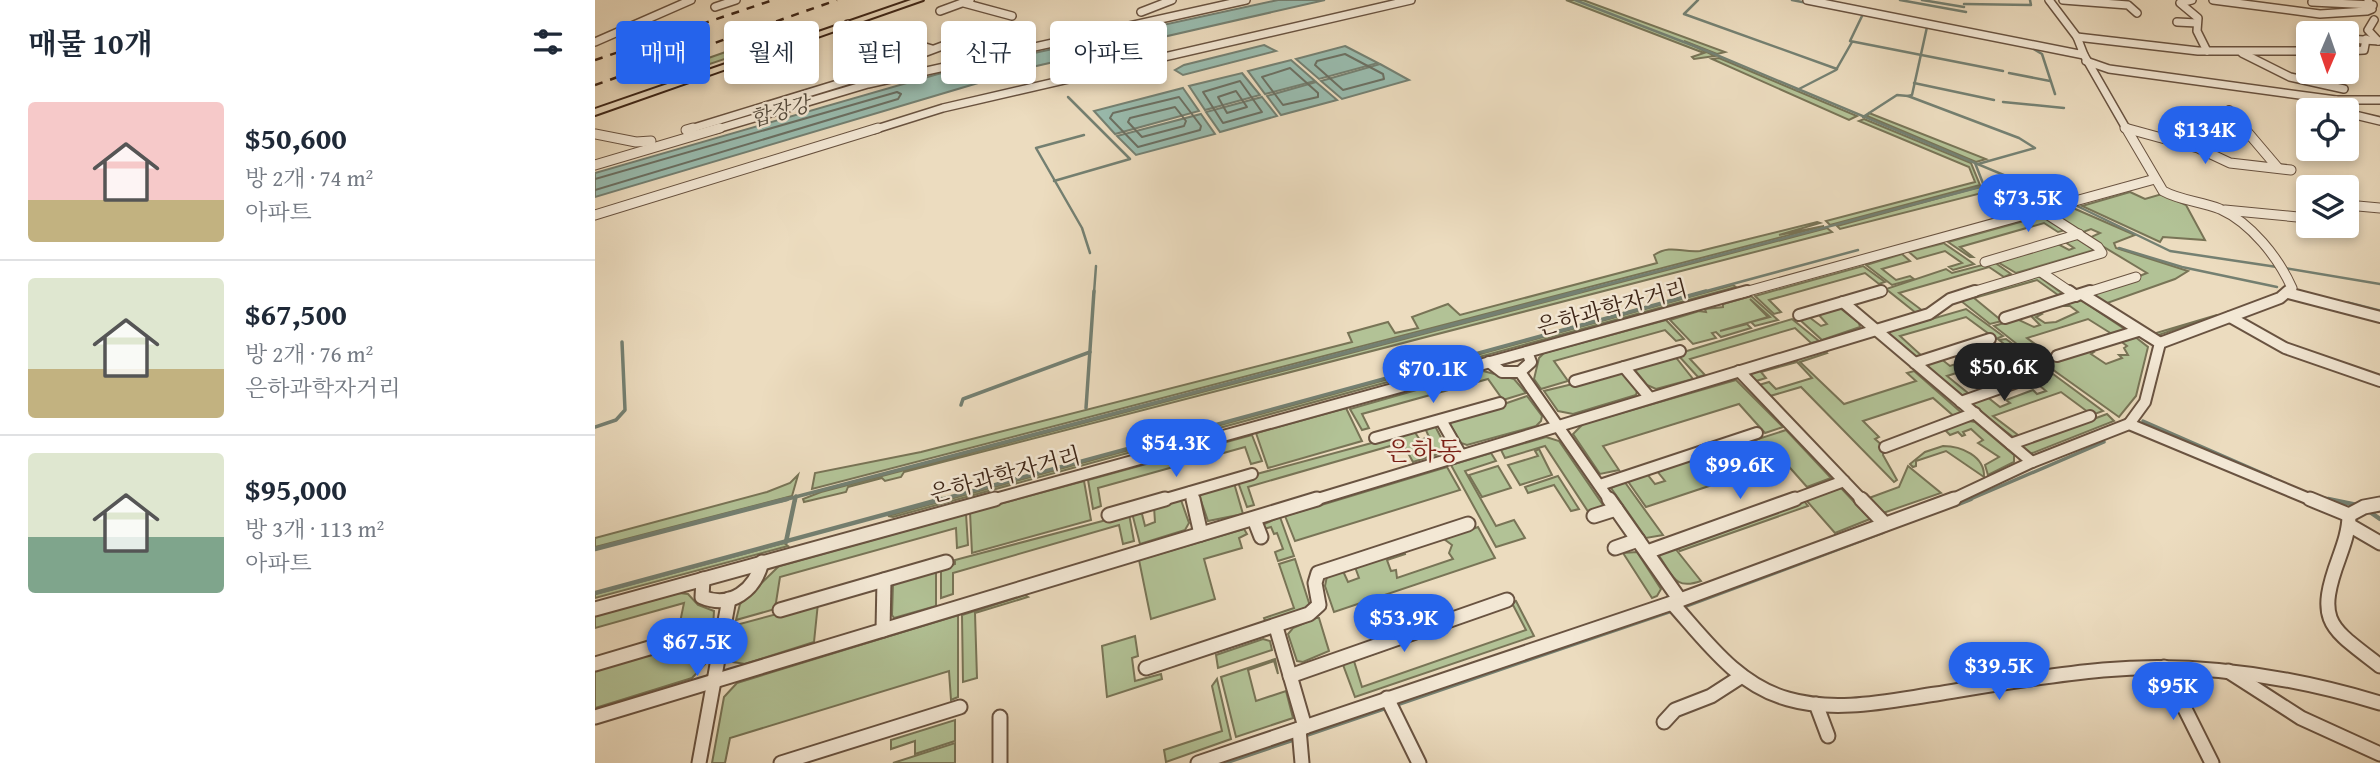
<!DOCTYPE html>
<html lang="ko">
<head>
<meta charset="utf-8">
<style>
  body { margin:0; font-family:"Gentium Book Plus","Noto Serif KR",serif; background:#f2f2f3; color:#1f2937; height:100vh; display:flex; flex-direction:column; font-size:26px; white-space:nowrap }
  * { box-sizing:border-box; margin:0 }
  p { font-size:23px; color:#747a83 }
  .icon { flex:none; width:38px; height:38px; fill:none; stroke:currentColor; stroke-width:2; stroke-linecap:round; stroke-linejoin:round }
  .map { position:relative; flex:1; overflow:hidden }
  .panel { display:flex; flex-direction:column; background:#fff; width:595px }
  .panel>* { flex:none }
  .top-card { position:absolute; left:21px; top:21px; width:665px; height:63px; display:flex; gap:14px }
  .needle { width:46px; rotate:182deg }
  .fabs { position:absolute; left:1701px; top:21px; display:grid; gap:14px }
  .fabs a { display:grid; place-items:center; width:63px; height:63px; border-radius:7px; background:#fff; box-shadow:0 4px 10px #0003; font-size:35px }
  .price { position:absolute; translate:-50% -60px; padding:0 16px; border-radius:24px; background:#2563eb; color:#fff; font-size:23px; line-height:46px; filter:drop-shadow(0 2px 4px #0008) }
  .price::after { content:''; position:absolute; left:50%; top:42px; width:21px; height:16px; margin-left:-10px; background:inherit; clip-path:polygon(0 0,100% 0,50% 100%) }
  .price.selected { background:#222; color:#fff }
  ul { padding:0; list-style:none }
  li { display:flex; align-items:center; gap:21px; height:175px; padding:0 28px }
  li+li { border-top:2px solid #e0e1e3 }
  li span { display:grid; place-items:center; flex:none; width:196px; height:140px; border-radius:7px; color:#555 }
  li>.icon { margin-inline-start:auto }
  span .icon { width:84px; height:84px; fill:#fffc; stroke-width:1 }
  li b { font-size:30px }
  h2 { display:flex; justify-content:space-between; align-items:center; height:84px; padding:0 28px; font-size:30px }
  .pill { padding:0 24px; border-radius:7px; background:#fff; box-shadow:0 4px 10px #0003; font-size:24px; line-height:63px }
  .pill.selected { background:#2563eb; color:#fff }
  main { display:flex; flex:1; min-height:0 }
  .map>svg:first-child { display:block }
  .green { fill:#b2c296; stroke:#787456; stroke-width:2; fill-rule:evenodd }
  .water { fill:#99bcaf; stroke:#748072; stroke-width:2 }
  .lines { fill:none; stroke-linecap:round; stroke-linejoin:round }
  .shore { stroke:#6b7063; stroke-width:2 }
  .stream-far2 { stroke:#748072; stroke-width:2.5 }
  .stream-far1 { stroke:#748072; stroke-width:3.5 }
  .stream { stroke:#748072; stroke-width:4.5 }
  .minor-far3-casing { stroke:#695341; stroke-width:10 }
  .minor-far2-casing { stroke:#695341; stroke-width:11 }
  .minor-far1-casing { stroke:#695341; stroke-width:14 }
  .minor-casing { stroke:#695341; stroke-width:17 }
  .major-casing { stroke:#3d2517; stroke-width:4 }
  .minor-far3 { stroke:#f3e8d5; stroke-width:7 }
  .minor-far2 { stroke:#f3e8d5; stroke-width:9 }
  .minor-far1 { stroke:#f3e8d5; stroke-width:10 }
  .minor { stroke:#f3e8d5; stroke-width:13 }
  .major { fill:#ecdcbf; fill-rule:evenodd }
  .rail { stroke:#3d2517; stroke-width:2.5; stroke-dasharray:8 8; stroke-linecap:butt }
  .labels { text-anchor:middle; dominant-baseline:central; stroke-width:5; stroke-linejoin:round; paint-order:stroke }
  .far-water-label { font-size:21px; font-style:italic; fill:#544b3d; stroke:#f3e8d5 }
  .street-label { font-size:23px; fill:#3d2517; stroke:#f3e8d5 }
  .quarter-label { font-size:26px; fill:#7a1f14; stroke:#f3e8d5 }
</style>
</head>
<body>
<main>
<section class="panel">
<h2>매물 10개<svg class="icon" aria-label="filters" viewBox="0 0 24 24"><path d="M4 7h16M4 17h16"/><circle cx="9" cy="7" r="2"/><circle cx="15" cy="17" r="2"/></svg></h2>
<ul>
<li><span style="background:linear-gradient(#f6c9c9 70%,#c2b280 0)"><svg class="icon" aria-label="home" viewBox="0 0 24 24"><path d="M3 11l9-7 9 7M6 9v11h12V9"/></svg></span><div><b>$50,600</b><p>방 2개 · 74 m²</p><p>아파트</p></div></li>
<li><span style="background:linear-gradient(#dfe7d0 65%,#c2b280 0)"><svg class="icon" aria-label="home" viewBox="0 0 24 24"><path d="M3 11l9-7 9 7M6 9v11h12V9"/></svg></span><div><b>$67,500</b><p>방 2개 · 76 m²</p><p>은하과학자거리</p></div></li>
<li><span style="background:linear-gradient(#dfe7d0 60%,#7fa58c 0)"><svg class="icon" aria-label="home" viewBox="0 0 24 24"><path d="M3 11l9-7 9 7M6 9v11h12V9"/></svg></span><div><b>$95,000</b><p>방 3개 · 113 m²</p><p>아파트</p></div></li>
</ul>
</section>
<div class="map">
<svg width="1785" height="763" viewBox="0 0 1785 763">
  <rect width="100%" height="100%" fill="#ecdcbf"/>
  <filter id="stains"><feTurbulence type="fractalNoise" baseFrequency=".00286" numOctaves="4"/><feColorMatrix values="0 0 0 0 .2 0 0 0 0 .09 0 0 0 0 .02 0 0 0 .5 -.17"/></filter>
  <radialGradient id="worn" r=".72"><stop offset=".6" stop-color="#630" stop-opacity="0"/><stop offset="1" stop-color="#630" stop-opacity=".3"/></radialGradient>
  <g class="green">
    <path d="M971,0H988L1130,52L1122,54L1089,41L1120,56L1099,59L1097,57L1109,53Z"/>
    <path d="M195,37L88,73L79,70L162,41Z"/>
    <path d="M1124,58L1262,116L1254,120L1117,59Z"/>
    <path d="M1274,113L1391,159L1381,162L1272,116Z"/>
    <path d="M1269,119L1376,163L1385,185L1235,225L1231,221L1380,182L1374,167L1264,121Z"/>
    <path d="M1395,184L1399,190L1245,229L1242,226Z"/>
    <path d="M1535,192L1550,199L1567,194L1591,205L1610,240L1568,237L1565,242L1487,206Z"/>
    <path d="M1478,208L1540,235L1519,243L1521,248L1593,271L1580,279L1512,303L1558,334L1622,315L1561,336L1497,295L1552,273L1494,238L1505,233L1496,229L1488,232L1494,236L1492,237L1457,214Z"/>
    <path d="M1447,216L1471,230L1463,232L1449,223L1365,247L1378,257H1375L1353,242Z"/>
    <path d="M1222,222L1225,223L1184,235L1229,226L217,489L220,473L326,452L757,342L753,333L793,322L800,333L823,328L817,317L853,304L865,315L1062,263L1059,255C1076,244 1087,253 1105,251Z"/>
    <path d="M1232,228L1237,232L309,472L306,477L290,481L287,478L253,487L251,492L209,502L208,499L226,492Z"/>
    <path d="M1483,238L1499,250L1421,273L1401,261L1463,244L1474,250L1479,248L1470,242Z"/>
    <path d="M1349,243L1350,244L1379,264L1358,270L1354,267L1367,263L1350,251L1322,259L1314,252Z"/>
    <path d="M1307,254L1315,261L1287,269L1301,280L1315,276L1319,279L1297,285L1271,265Z"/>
    <path d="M1399,262L1416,274L1409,277L1394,267L1304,293L1328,311L1321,313L1291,289L1351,269L1357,273Z"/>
    <path d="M1268,266L1290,282L1284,284L1270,273L1174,300L1186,312L1179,314L1160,296Z"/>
    <path d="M1443,276L1468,294L1463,295L1442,280L1379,298L1407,321L1395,324L1366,301Z"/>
    <path d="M1138,285L1141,287L298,517L293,516Z"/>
    <path d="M1156,296L1183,320L1160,326L1156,322L1175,317L1155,299L1173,317L1125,331L1152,324L1156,328L1126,337L1121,332L1117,333L1121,338L1098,344L1075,320L1104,311L1111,312L1110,309L1128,307V304Z"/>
    <path d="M1486,300L1531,330L1517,334L1493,319L1432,338L1459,358L1446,363L1399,326L1422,319L1439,327L1445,325L1435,315L1444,312L1447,314L1441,317L1450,323L1461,322L1483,312L1475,306H1464Z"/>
    <path d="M1245,308L1264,323L1265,327L1227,340L1204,319L1214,317L1226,326L1232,324L1223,314Z"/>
    <path d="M1371,309L1408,336L1401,339L1371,317L1305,336L1327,356L1320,357L1293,334L1295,331Z"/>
    <path d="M1197,319L1224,341L1216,343L1200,328L1095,359L1110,375L1103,377L1082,354Z"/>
    <path d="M1071,320L1089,339L1081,341L1070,330L959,361L973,381L946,389L939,379L944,358L949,353Z"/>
    <path d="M1539,336L1553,347L1541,396L1524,417L1450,364L1495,349L1499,352L1496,354L1511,364L1527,358L1524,355H1533L1529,348L1532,346L1524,340Z"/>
    <path d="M1411,339L1454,371L1445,375L1418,355L1352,376L1373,393L1366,396L1326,364L1345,358L1355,366L1413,347L1404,340Z"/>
    <path d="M1230,351L1232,353L1205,362L1249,404L1321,381L1312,373L1319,371L1368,414L1361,418L1338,398L1268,421L1284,437L1280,439L1289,447L1288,455L1302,480L1299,482L1206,387L1175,396L1164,385L1174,382L1181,389L1217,378L1202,362L1166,372L1171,378L1161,381L1154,374Z"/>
    <path d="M1079,355L1098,379L1061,389L1052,385L1039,369Z"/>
    <path d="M888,371L919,379L931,393L908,400L893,379L767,414L774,428L767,430L755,409Z"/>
    <path d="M1027,372L1042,391L1041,395L978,414L963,411L949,391Z"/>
    <path d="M1458,374L1508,411L1497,415L1466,392L1398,416L1423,435L1418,437L1375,404L1391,396L1405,407L1415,403L1411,400L1438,390L1442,394L1451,391L1438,380Z"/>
    <path d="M1141,380L1188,427L1170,433L1144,404L1008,446L1024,470L1005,474L978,434L988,424Z"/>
    <path d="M932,396L947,416L946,421L941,426L872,445L866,443L854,423Z"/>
    <path d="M751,408L767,441L673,468L661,433Z"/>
    <path d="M1512,414L1519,421L1435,454L1425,446Z"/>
    <path d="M1374,421L1380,422L1419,455V462L1393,475L1390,465L1404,457L1383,443L1388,440L1376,429L1368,432L1370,435L1367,436L1363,432L1355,435L1349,429Z"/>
    <path d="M840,426L853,451L818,462L803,435L819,431L825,440L834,437L830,428Z"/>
    <path d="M1191,430L1236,478L1212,487L1189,461L1051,507L1032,480L1052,474L1060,484L1070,481L1062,471L1095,461L1108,477L1173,456L1160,440Z"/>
    <path d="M657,435L667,461L656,464L650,447L503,488L506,506L498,509L493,480Z"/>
    <path d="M799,437L802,444L653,487L659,505L652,507L643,482L658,475Z"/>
    <path d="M951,437L964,441L1010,508L994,513L950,446L910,458L906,450Z"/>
    <path d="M1348,446C1366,446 1390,456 1389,477L1351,451L1321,461V466L1318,467L1315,464L1330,452Z"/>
    <path d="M944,449L957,475L925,485L913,465L943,456L940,451Z"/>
    <path d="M896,453L901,461L870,471L901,526L919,520L930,538L901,547L856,465Z"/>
    <path d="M903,466L916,488L887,497L874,475Z"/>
    <path d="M1313,466L1346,493L1288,513L1274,498L1304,487Z"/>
    <path d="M852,467L865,490L700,541L690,516Z"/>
    <path d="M203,475L197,496L0,547V538L172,492L195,483Z"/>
    <path d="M963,476L984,509L976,511L959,485L933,493L930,487Z"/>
    <path d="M489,481L496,520L377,553L375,512Z"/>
    <path d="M1029,481L1068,535L1051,538L1016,488Z"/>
    <path d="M639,483L648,514L613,521L604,495Z"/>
    <path d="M1246,488L1275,519L1240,533L1211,500Z"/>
    <path d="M586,500L594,523L590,530L545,544L537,513L547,514L550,526L560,522L559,507Z"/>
    <path d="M1209,501L1213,506L1085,551L1081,546Z"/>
    <path d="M371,514L373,545L362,548L361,528L185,577L180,609L141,620L145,604L184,566Z"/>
    <path d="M534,514L539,541L528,544L524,525L358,573V594L346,598V568L360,564V560Z"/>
    <path d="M685,517L699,556L683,561L680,552L688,549L682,533L679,534L676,527L669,529L667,525Z"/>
    <path d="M883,527L900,558L739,612L730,586L732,576L748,571L753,582L764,578L760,567L809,551L810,554L792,560L796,571L801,570L802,578L858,559L854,553L857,545L849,539Z"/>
    <path d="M649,529L652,534L644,538L647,548L609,559L620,599L556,619L544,560Z"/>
    <path d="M189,543L193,546L0,598V594Z"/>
    <path d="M1079,547L1106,581C1078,591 1078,574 1062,553Z"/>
    <path d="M1042,552L1066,589L1062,596L1057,598L1028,553Z"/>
    <path d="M700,559L715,606L671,623L669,618L699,608L684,564Z"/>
    <path d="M341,569V606L299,618L297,615L298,584Z"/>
    <path d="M84,593L93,594L103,605L119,611L118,627L82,637L89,603L0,628V616Z"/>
    <path d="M430,595L433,597L380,613L382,678L368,682L367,615Z"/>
    <path d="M921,601L939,636L760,697L747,662ZM918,605L931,630L767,687L759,661Z"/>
    <path d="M223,603L219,642L150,664L138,662L135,657L141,625Z"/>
    <path d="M363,615V697L356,700L354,671L135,738L130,763H117L129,697L142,683Z"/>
    <path d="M721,618H724L734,651L708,662L702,661L693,634L698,628Z"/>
    <path d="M115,633L110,664L97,678L0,708V668Z"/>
    <path d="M540,636L543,656L537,658L540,681L566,674L567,679L512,697L507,646Z"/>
    <path d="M668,639L675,641L677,650L623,668L621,655Z"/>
    <path d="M680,659L683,674L679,661L653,670L661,701L691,691L698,718L641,737L626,677Z"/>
    <path d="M622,679L636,739L571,762L569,750L627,731L617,686Z"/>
    <path d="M360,720V741L320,754V741L296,749V740Z"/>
    <path d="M360,743V763H298Z"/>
  </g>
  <g class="water">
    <path d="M683,0H730L437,67L0,197V173L343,74Z"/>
    <path d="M669,45L681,51L588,75L580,70L589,65Z"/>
    <path d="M750,46L783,63L724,79L701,59Z"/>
    <path d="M696,60L720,81L670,94L653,71Z"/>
    <path d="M785,64L814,80L747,99L726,81Z"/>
    <path d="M647,73L665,95L610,110L594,86Z"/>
    <path d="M721,82L742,100L686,115L672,96Z"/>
    <path d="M588,88L604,111L520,134L499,111Z"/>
    <path d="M667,97L682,116L625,132L611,112Z"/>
    <path d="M606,114L620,134L541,155L522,136Z"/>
  </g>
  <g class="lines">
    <g class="shore">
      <path d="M750,54L788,74L789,79L748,90L720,65L722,61Z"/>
      <path d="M695,68L723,93V97L688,105L667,77Z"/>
      <path d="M645,81L667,112L628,123L608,92Z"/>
      <path d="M641,91L652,107L632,113L623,97Z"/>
      <path d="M584,97L606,126L605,130L543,147L515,118L518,113Z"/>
      <path d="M580,107L591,121L589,126L547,137L533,122L535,118Z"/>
      <path d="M0,179L302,92L306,94L303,99L0,190"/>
    </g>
    <g class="stream-far2">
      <path d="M980,0L1112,51L1471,201"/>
      <path d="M1103,0L1089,14L1242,69"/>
      <path d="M1197,0L1212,3"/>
      <path d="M1305,0L1371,12"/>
      <path d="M1327,0L1369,7"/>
      <path d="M1369,4L1436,5L1435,0"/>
      <path d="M1268,14L1255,41L1408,71"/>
      <path d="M1332,27L1317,95L1313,96L1424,138L1440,148L1383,164"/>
      <path d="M1437,48L1447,54L1460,94"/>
      <path d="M1414,73L1455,81"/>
      <path d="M1319,83L1399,100"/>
      <path d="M1202,90L1241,70L1257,42"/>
      <path d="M1408,102L1469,108"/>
      <path d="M1268,117L1302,95L1313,96"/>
      <path d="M489,135L441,148L487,228L495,253"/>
      <path d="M459,181L535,159L473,97"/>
      <path d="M1478,204L1575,251L1682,267"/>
      <path d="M1524,248L1587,267L1682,287"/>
      <path d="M1689,268L1785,284"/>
      <path d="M499,293L501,266"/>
      <path d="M979,293L1389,186L1380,163"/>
      <path d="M1104,293L1263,250"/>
    </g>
    <g class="stream-far1">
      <path d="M1753,303L1785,311"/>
      <path d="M366,405L368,399L495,352"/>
      <path d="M491,408L499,291"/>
      <path d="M1548,421L1676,477"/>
      <path d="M0,427L21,420L30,410L27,342"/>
      <path d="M1729,498L1741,501"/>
      <path d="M185,501L986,291"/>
      <path d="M200,501L201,496"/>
      <path d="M340,501L1111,291"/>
      <path d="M1371,501L1509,442"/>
    </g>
    <g class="stream">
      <path d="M1733,499L1762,505"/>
      <path d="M1361,505L1376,499"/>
      <path d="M1772,510L1785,519"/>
      <path d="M191,542L200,499"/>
      <path d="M0,549L192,499"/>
      <path d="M0,593L347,499"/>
      <path d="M1085,608L1288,532"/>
      <path d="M800,705L1078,610"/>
      <path d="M708,736L793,707"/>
      <path d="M629,763L700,739"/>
    </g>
    <defs>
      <g id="minor-far3">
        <path d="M1212,0L1489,55L1482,37L1454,0"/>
        <path d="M1468,0L1533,5L1542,13"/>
        <path d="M1597,0L1585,3L1603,18L1602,31L1612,51"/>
        <path d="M1618,0L1725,14L1772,11L1777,9L1773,0"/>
        <path d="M1717,2L1778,5"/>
        <path d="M369,3L417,16"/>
        <path d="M120,7L141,0"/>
        <path d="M345,11L375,0"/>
        <path d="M546,12L577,0"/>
        <path d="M1779,20L1773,30L1783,41"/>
        <path d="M1582,22L1602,23"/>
        <path d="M253,24L337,49"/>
        <path d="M1482,37L1603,51H1713"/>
        <path d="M1710,39H1713"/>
        <path d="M1752,39L1785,41"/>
        <path d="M0,42L96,0"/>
        <path d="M1752,51L1769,50L1771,39"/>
        <path d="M1647,53L1695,77L1749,89"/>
        <path d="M1489,55L1532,130"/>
        <path d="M1491,61L1514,69L1741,100L1760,115L1785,121"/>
        <path d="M1741,100H1785"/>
        <path d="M1634,110L1651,130"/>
        <path d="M1530,128L1536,130"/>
        <path d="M92,130L262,78L398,27H428"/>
        <path d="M119,130L273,84L651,0"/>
        <path d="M278,130L348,108L816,0"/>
      </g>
      <g id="minor-far2">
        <path d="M1530,128L1603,148L1635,163L1696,170"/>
        <path d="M1531,128L1568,191C1586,201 1606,201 1625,209C1656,223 1683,257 1697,288L1691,293"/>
        <path d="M1649,128L1683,168"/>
        <path d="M91,130L98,128"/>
        <path d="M0,134L41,142L56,141"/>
        <path d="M0,165L125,128"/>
        <path d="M1752,205L1785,208"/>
        <path d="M1630,210L1713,218"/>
        <path d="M0,215L283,128"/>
        <path d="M1390,262L1484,234"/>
        <path d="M1446,272L1477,293"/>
        <path d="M1146,293L1560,179"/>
        <path d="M1280,293L1287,291"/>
        <path d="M1374,293L1507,253L1503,247L1447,211"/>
        <path d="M1490,293L1541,277"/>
      </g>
      <g id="minor-far1">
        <path d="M1474,291L1481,296"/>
        <path d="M1693,293L1785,317"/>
        <path d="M1487,294L1565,343"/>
        <path d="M1248,302L1437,462"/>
        <path d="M1204,315L1286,291"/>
        <path d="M1635,317L1690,348L1785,381"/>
        <path d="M1410,318L1495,291"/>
        <path d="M1462,356L1543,331"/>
        <path d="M894,362L907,372H925L936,362L932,352"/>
        <path d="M1320,363L1395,339"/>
        <path d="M1029,367L1055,398"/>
        <path d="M1144,371L1268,501"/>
        <path d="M925,372L1015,501"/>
        <path d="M980,381L1085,351"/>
        <path d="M1366,402L1442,375"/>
        <path d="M846,420L866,455"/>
        <path d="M1534,424L1550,402L1565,343L1685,298L1693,291"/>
        <path d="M780,438L905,403"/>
        <path d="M1416,444L1495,416"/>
        <path d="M1290,447L1380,413"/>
        <path d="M1005,485L1162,433"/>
        <path d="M596,492L598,501"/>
        <path d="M393,501L1152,291"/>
        <path d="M564,501L657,474"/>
        <path d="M716,501L1334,314L1355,299L1380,291"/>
        <path d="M1195,501L1249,481"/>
        <path d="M1354,501L1437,462L1534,424L1719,501"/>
      </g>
      <g id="minor">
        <path d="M598,499L606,534"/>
        <path d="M1014,499L1085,600"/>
        <path d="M1266,499L1290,524"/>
        <path d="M1715,499L1754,515"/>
        <path d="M1785,504L1769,507L1754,515C1754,530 1749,544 1744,558C1720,623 1735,627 1785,666"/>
        <path d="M514,515L570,499"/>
        <path d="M999,516L1021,509"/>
        <path d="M659,519L666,537"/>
        <path d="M1754,525L1785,543"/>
        <path d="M1020,548L1043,540"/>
        <path d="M1052,552L1200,499"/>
        <path d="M108,579L107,597C136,609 160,590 167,562"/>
        <path d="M1077,603C1111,641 1142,685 1193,699C1241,713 1293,701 1341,694C1396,685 1452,675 1508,670C1603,661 1695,676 1785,703"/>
        <path d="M0,609L400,499"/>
        <path d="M185,610L351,562"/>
        <path d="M681,627L710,727"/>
        <path d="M288,630L289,580"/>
        <path d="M0,664L78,641"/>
        <path d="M1569,667L1617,763"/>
        <path d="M551,668L714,614L724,605L720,583L723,573L873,524"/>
        <path d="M1633,671L1706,718L1785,754"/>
        <path d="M695,676L912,600"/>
        <path d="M792,698L824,763"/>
        <path d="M1221,704L1233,736"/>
        <path d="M0,717L722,499"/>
        <path d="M405,717V763"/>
        <path d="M1069,722L1080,710L1116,696L1147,676"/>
        <path d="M704,729L707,763"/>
        <path d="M104,763L134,599"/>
        <path d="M186,763L365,707"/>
        <path d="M603,763L1077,603L1359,499"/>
      </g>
      <path id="major" d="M316,0H328L0,115V109Z"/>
    </defs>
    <use href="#minor-far3" class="minor-far3-casing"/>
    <use href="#minor-far2" class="minor-far2-casing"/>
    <use href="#minor-far1" class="minor-far1-casing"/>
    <use href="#minor" class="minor-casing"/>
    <use href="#major" class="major-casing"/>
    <use href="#minor-far3" class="minor-far3"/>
    <use href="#minor-far2" class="minor-far2"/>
    <use href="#minor-far1" class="minor-far1"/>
    <use href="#minor" class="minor"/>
    <use href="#major" class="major"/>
    <g class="rail">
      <path d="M0,60L178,0"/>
      <path d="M0,85L242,0"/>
    </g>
  </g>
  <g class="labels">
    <g class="far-water-label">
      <text transform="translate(185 111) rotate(-16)">합장강</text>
    </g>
    <g class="street-label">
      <text transform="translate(1017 307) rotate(-15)">은하과학자거리</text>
      <text transform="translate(410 474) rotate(-15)">은하과학자거리</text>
    </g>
    <g class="quarter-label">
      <text x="829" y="450">은하동</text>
    </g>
  </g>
  <rect width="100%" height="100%" filter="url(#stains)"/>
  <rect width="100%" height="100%" fill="url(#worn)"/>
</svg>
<div class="fabs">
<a><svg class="needle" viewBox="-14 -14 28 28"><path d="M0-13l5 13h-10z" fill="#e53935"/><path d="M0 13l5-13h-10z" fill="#747a83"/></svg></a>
<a><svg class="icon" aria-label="locate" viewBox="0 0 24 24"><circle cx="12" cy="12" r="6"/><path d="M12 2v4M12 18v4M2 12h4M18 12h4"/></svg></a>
<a><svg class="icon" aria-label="layers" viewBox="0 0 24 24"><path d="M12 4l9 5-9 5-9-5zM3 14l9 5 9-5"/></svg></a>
</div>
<b class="price" style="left:1610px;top:166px">$134K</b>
<b class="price" style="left:1433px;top:234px">$73.5K</b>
<b class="price selected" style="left:1409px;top:403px">$50.6K</b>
<b class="price" style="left:838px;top:405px">$70.1K</b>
<b class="price" style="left:581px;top:479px">$54.3K</b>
<b class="price" style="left:1145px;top:501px">$99.6K</b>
<b class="price" style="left:809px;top:654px">$53.9K</b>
<b class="price" style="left:102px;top:678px">$67.5K</b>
<b class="price" style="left:1404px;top:702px">$39.5K</b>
<b class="price" style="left:1578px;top:722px">$95K</b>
<div class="top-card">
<a class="pill selected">매매</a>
<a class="pill">월세</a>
<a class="pill">필터</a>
<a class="pill">신규</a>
<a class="pill">아파트</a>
</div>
</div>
</main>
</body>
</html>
